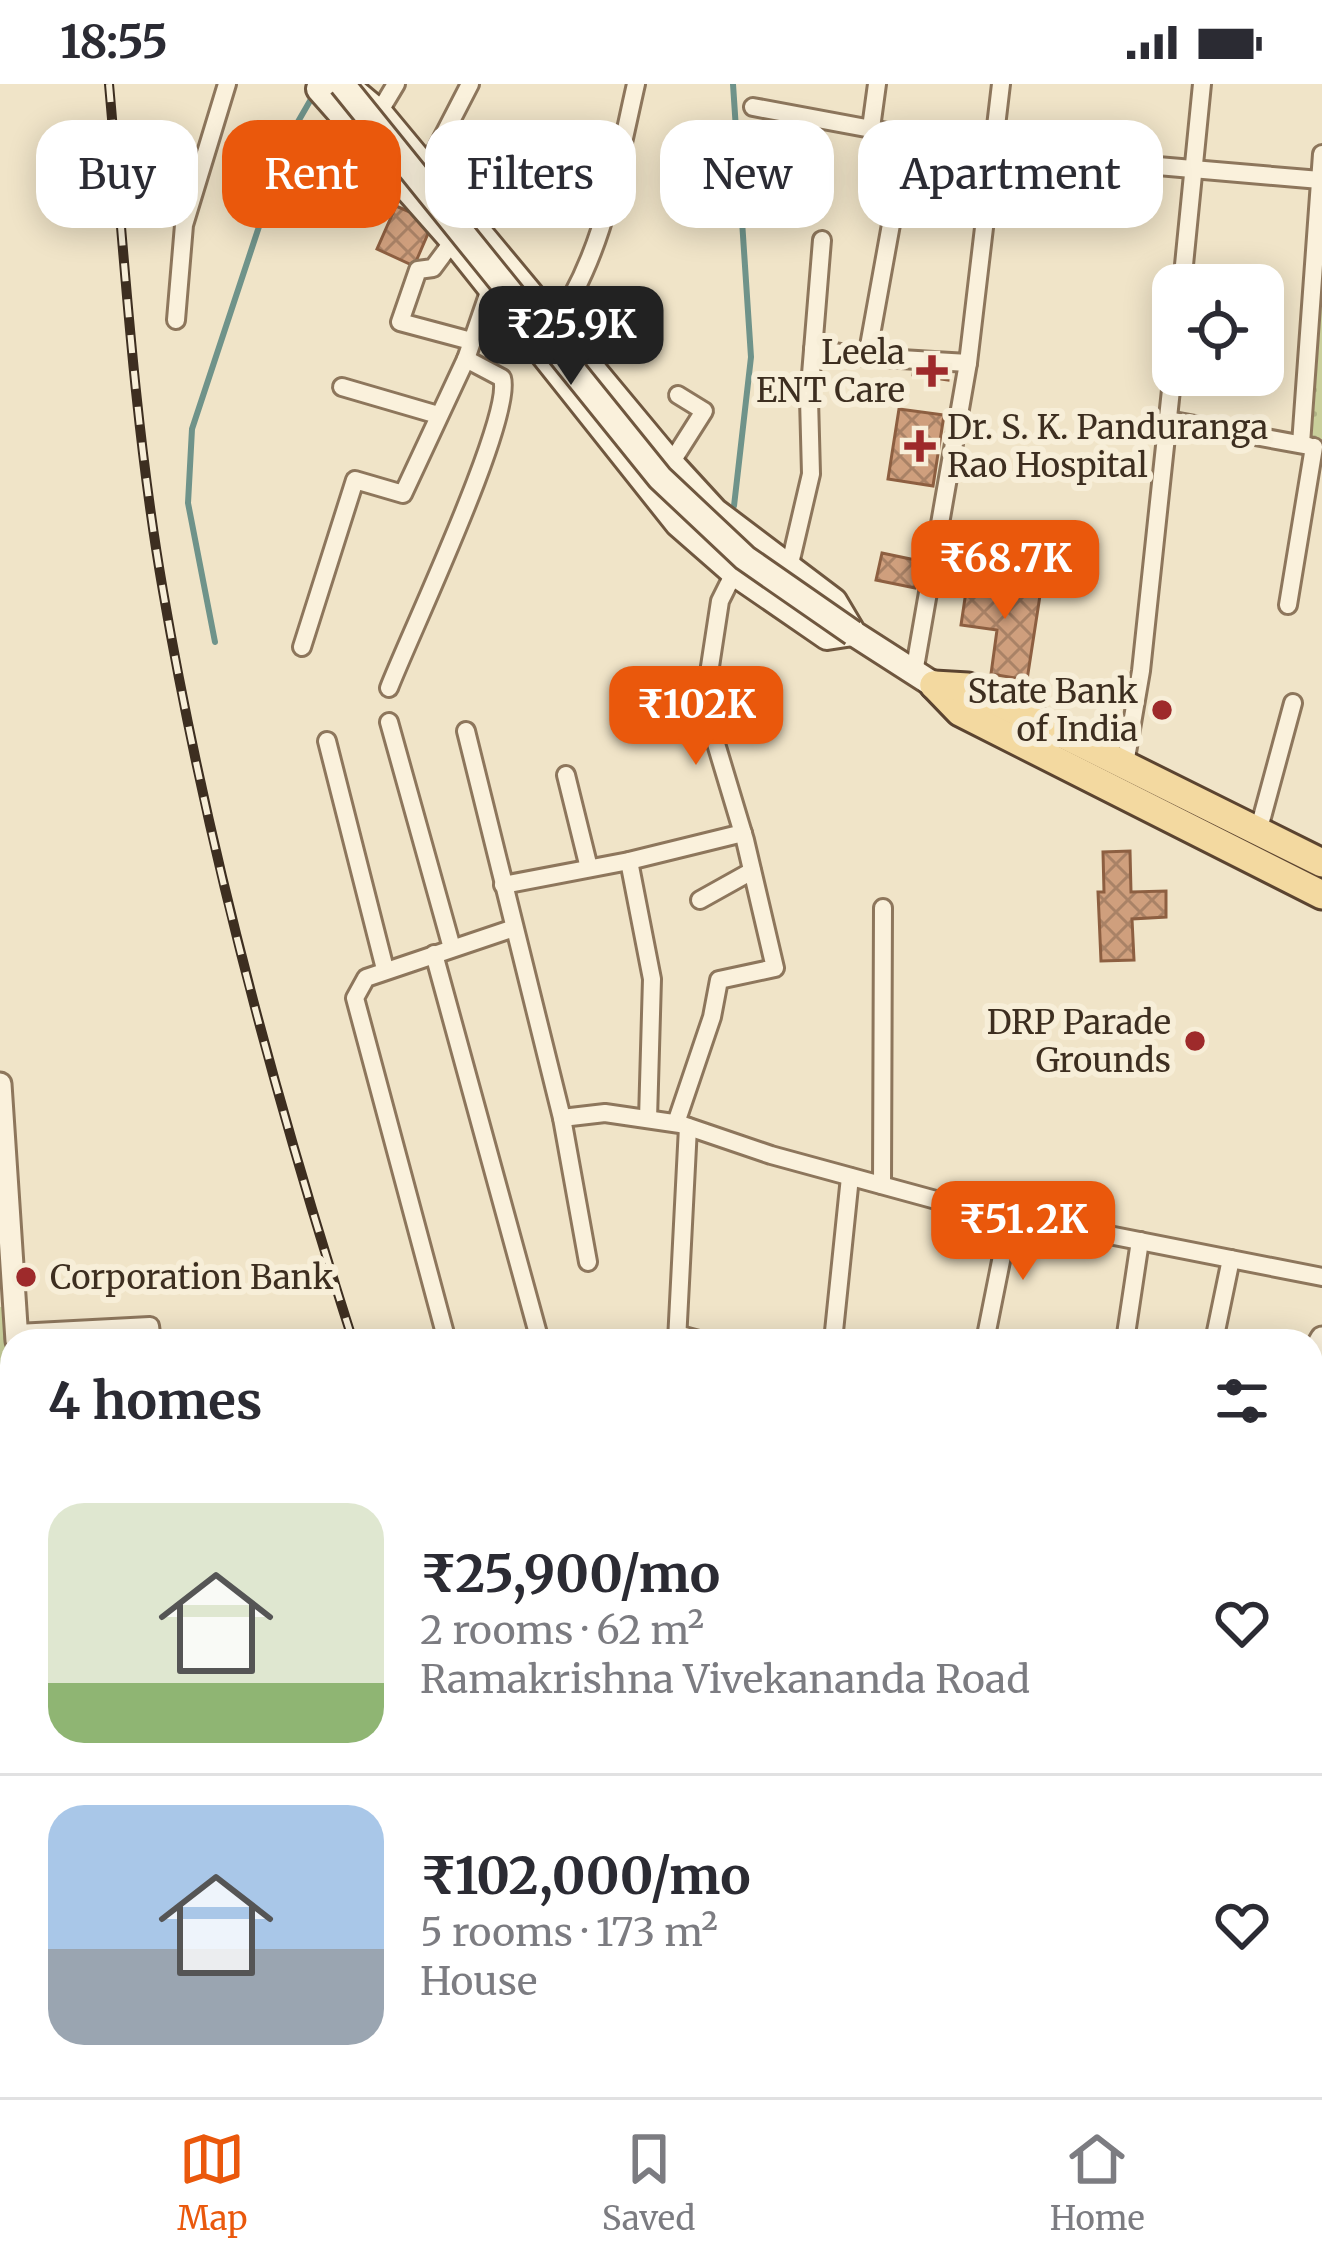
<!DOCTYPE html>
<html lang="en">
<head>
<meta charset="utf-8">
<style>
  body { margin:0; font-family:Merriweather,serif; background:#f7f7f7; color:#2b2b33; height:100vh; display:flex; flex-direction:column; font-size:45px; white-space:nowrap }
  * { box-sizing:border-box; margin:0 }
  p { font-size:39px; color:#7c7c81 }
  .icon { flex:none; width:66px; height:66px; fill:none; stroke:currentColor; stroke-width:2; stroke-linecap:round; stroke-linejoin:round }
  .map { position:relative; flex:1; overflow:hidden }
  .drawer { position:absolute; left:0px; top:1245px; width:1323px; height:768px; display:flex; flex-direction:column; background:#fff; border-radius:36px 36px 0 0; box-shadow:0 6px 30px #0003 }
  .drawer>* { flex:none }
  .banner { position:absolute; left:36px; top:36px; width:1251px; height:108px; display:flex; gap:24px }
  .fabs { position:absolute; left:1152px; top:180px; display:grid; gap:24px }
  .fabs a { display:grid; place-items:center; width:132px; height:132px; border-radius:24px; background:#fff; box-shadow:0 6px 30px #0003; font-size:60px }
  .price { position:absolute; translate:-50% -102px; padding:0 27px; border-radius:24px; background:#ea580c; color:#fff; font-size:39px; line-height:78px; filter:drop-shadow(0 3px 6px #0008) }
  .price::after { content:''; position:absolute; left:50%; top:72px; width:36px; height:27px; margin-left:-18px; background:inherit; clip-path:polygon(0 0,100% 0,50% 100%) }
  .price.current { background:#222; color:#fff }
  ul { padding:0; list-style:none }
  li { display:flex; align-items:center; gap:36px; height:300px; padding:0 48px }
  li+li { border-top:3px solid #e1e1e2 }
  li span { display:grid; place-items:center; flex:none; width:336px; height:240px; border-radius:36px; color:#555 }
  li>.icon { margin-inline-start:auto }
  span .icon { width:144px; height:144px; fill:#fffc; stroke-width:1 }
  li b { font-size:51px }
  h2 { display:flex; justify-content:space-between; align-items:center; height:144px; padding:0 48px; font-size:51px }
  .pill { padding:0 42px; border-radius:36px; background:#fff; box-shadow:0 6px 30px #0003; font-size:42px; line-height:108px }
  .pill.current { background:#ea580c; color:#fff }
  .status { display:flex; justify-content:space-between; align-items:center; height:84px; padding:0 60px; background:#fff; direction:ltr }
  .status svg { height:33px; fill:currentColor }
  .tab-bar { display:flex; justify-content:space-around; align-items:center; height:168px; border-top:3px solid #e1e1e2; background:#fff; font-size:33px; color:#7c7c81 }
  .tab-bar a { display:grid; justify-items:center; gap:6px }
  .tab-bar .current { color:#ea580c }
  .map>svg:first-child { display:block }
  .grass { fill:url(#grass-dots) }
  .lines { fill:none; stroke-linecap:round; stroke-linejoin:round }
  .stream { stroke:#6f938a; stroke-width:6 }
  .building { fill:url(#building-cross-hatch); stroke:#8d5f41; stroke-width:3 }
  .minor-casing { stroke:#8d765c; stroke-width:22 }
  .tertiary-casing { stroke:#8d765c; stroke-width:27 }
  .secondary-casing { stroke:#6f573f; stroke-width:30 }
  .primary-casing { stroke:#5b4430; stroke-width:33 }
  .minor { stroke:#faf1dc; stroke-width:16 }
  .tertiary { stroke:#faf1dc; stroke-width:21 }
  .secondary { stroke:#faf1dc; stroke-width:24 }
  .primary { stroke:#f3d9a0; stroke-width:27 }
  .rail-casing { stroke:#3d2e20; stroke-width:10 }
  .rail { stroke:#f7eed8; stroke-width:6; stroke-dasharray:18; stroke-linecap:butt }
  .secondary-bridge-casing { stroke:#6f573f; stroke-width:30; stroke-linecap:butt }
  .secondary-bridge { stroke:#faf1dc; stroke-width:24 }
  .poi-dot { fill:#9e2a2b; stroke:#f7eed8; stroke-width:4.5 }
  .labels { text-anchor:middle; dominant-baseline:central; stroke-width:12; stroke-linejoin:round; paint-order:stroke }
  .poi-label { font-size:33px; fill:#3d2e20; stroke:#f7eed8; text-anchor:end }
</style>
</head>
<body>
<div class="status"><b>18:55</b><svg viewBox="0 0 49 12"><path d="M0 12V9h3v3zM5 12V6h3v6zM10 12V3h3v9zM15 12V0h3v12zM26 1h20v11H26zM47 4h2v5h-2z"/></svg></div>
<div class="map">
<svg width="1322" height="2013" viewBox="0 0 1322 2013">
  <defs>
    <pattern id="grass-dots" width="8" height="8" patternUnits="userSpaceOnUse" patternTransform="scale(3)"><rect width="8" height="8" fill="#c9cf9b"/><path d="M2 2h.1M6 6h.1" fill="none" stroke="#aeb285" stroke-width="1.8" stroke-linecap="round"/></pattern>
    <pattern id="building-cross-hatch" width="8" height="8" patternUnits="userSpaceOnUse" patternTransform="scale(3)"><rect width="8" height="8" fill="#cf9f7d"/><path d="M0 0l8 8M0 8l8-8" fill="none" stroke="#a98266"/></pattern>
  </defs>
  <rect width="100%" height="100%" fill="#f0e4c8"/>
  <g class="grass">
    <path d="M1322,215V355L1312,353Z"/>
    <path d="M12,1222V1286L0,1299V1223Z"/>
  </g>
  <g class="lines">
    <g class="stream">
      <path d="M733,0L751,273L734,422"/>
      <path d="M215,558L188,419L192,345L288,55L314,10"/>
    </g>
  </g>
  <g class="building">
    <path d="M396,122L433,138L414,182L377,165Z"/>
    <path d="M915,277L949,281L948,296L913,291Z"/>
    <path d="M899,325L944,331L933,402L888,395Z"/>
    <path d="M882,469L920,477L915,504L876,496Z"/>
    <path d="M968,494L1041,505L1027,596L991,590L997,546L961,541Z"/>
    <path d="M1130,767L1131,808L1166,807V833L1132,835L1134,876L1101,877L1098,808H1104L1103,768Z"/>
  </g>
  <g class="lines">
    <defs>
      <g id="minor">
        <path d="M753,23L995,68L1320,96"/>
        <path d="M375,35L396,0"/>
        <path d="M871,44L877,0"/>
        <path d="M422,93L470,0"/>
        <path d="M453,157L433,184L418,186L400,238L471,257"/>
        <path d="M1182,201L1202,0"/>
        <path d="M176,236L184,141L227,0"/>
        <path d="M552,244C603,174 617,83 636,0"/>
        <path d="M813,265L867,273L968,279"/>
        <path d="M867,273L907,52"/>
        <path d="M342,303L438,331"/>
        <path d="M1168,336L1309,362"/>
        <path d="M1301,360L1322,70"/>
        <path d="M671,379L704,327L678,311"/>
        <path d="M789,484L811,390L809,315L822,156"/>
        <path d="M1288,521L1314,363"/>
        <path d="M302,563L355,396L403,410L466,275L490,205"/>
        <path d="M914,589L968,279L1001,0"/>
        <path d="M389,604C409,552 514,332 502,294L466,275"/>
        <path d="M389,638L452,864"/>
        <path d="M466,647L562,1034L588,1178"/>
        <path d="M327,657L385,885"/>
        <path d="M1125,680L1141,587L1173,287"/>
        <path d="M566,691L589,784"/>
        <path d="M1258,748L1293,619"/>
        <path d="M629,777L652,895L648,1035"/>
        <path d="M503,801L629,777L743,749"/>
        <path d="M700,816L752,787"/>
        <path d="M434,870L540,1257"/>
        <path d="M562,1034L605,1029L680,1040L771,1071L947,1119L1322,1193"/>
        <path d="M676,1039L712,933L719,896L775,884L745,756L714,653L709,589L720,517L734,489"/>
        <path d="M882,1101L883,824"/>
        <path d="M17,1249L150,1242L152,1257"/>
        <path d="M677,1250L703,1257"/>
        <path d="M447,1257L355,914L366,894L514,844"/>
        <path d="M677,1257L688,1043"/>
        <path d="M833,1257L850,1093"/>
        <path d="M985,1257L1010,1132"/>
        <path d="M1125,1257L1140,1157"/>
        <path d="M1214,1257L1231,1175"/>
        <path d="M495,2001L508,2013"/>
        <path d="M1264,2001L1322,2008"/>
        <path d="M1033,2013L1034,2001"/>
      </g>
      <g id="tertiary">
        <path d="M0,1000L17,1257"/>
        <path d="M1311,1273L1322,1254"/>
        <path d="M1126,2013L1128,2001"/>
      </g>
      <g id="secondary">
        <path d="M319,5L453,157L678,440L734,489L827,553L853,549"/>
        <path d="M326,11L355,8L380,29L671,379L715,427L834,517L853,549L934,601"/>
        <path d="M0,2012L3,2013"/>
      </g>
      <g id="primary">
        <path d="M934,601L960,628L1322,811"/>
        <path d="M934,601L968,603L1322,779"/>
        <path d="M0,1511L12,1524"/>
        <path d="M0,1546L12,1560"/>
        <path d="M257,2001L259,2013"/>
        <path d="M212,2013L216,2001"/>
        <path d="M232,2013L237,2001"/>
      </g>
    </defs>
    <use href="#minor" class="minor-casing"/>
    <use href="#tertiary" class="tertiary-casing"/>
    <use href="#secondary" class="secondary-casing"/>
    <use href="#primary" class="primary-casing"/>
    <use href="#minor" class="minor"/>
    <use href="#tertiary" class="tertiary"/>
    <use href="#secondary" class="secondary"/>
    <use href="#primary" class="primary"/>
    <defs>
      <g id="rail">
        <path d="M109,0C124,169 134,340 163,507C207,762 274,1011 353,1257"/>
        <path d="M669,2001L676,2013"/>
      </g>
    </defs>
    <use href="#rail" class="rail-casing"/>
    <use href="#rail" class="rail"/>
    <defs>
      <path id="secondary-bridge" d="M342,0L660,394L745,474L853,549"/>
    </defs>
    <use href="#secondary-bridge" class="secondary-bridge-casing"/>
    <use href="#secondary-bridge" class="secondary-bridge"/>
  </g>
  <g class="poi-dot">
    <path d="M926 269h12v12h12v12h-12v12h-12v-12h-12v-12h12z"/>
    <path d="M914 344h12v12h12v12h-12v12h-12v-12h-12v-12h12z"/>
    <circle cx="1162" cy="626" r="12"/>
    <circle cx="1195" cy="957" r="12"/>
    <circle cx="26" cy="1193" r="12"/>
  </g>
  <g class="labels">
    <g class="poi-label">
      <text x="905" y="268">Leela<tspan x="905" dy="38">ENT Care</tspan></text>
      <text x="947" y="343" text-anchor="start">Dr. S. K. Panduranga<tspan x="947" dy="38">Rao Hospital</tspan></text>
      <text x="1138" y="607">State Bank<tspan x="1138" dy="38">of India</tspan></text>
      <text x="1171" y="938">DRP Parade<tspan x="1171" dy="38">Grounds</tspan></text>
      <text x="50" y="1193" text-anchor="start">Corporation Bank</text>
    </g>
  </g>
</svg>
<div class="fabs">
<a><svg class="icon" aria-label="locate" viewBox="0 0 24 24"><circle cx="12" cy="12" r="6"/><path d="M12 2v4M12 18v4M2 12h4M18 12h4"/></svg></a>
</div>
<b class="price current" style="left:571px;top:304px">₹25.9K</b>
<b class="price" style="left:1005px;top:538px">₹68.7K</b>
<b class="price" style="left:696px;top:684px">₹102K</b>
<b class="price" style="left:1023px;top:1199px">₹51.2K</b>
<div class="banner">
<a class="pill">Buy</a>
<a class="pill current">Rent</a>
<a class="pill">Filters</a>
<a class="pill">New</a>
<a class="pill">Apartment</a>
</div>
<section class="drawer">
<h2>4 homes<svg class="icon" aria-label="filters" viewBox="0 0 24 24"><path d="M4 7h16M4 17h16"/><circle cx="9" cy="7" r="2"/><circle cx="15" cy="17" r="2"/></svg></h2>
<ul>
<li><span style="background:linear-gradient(#dfe7d0 75%,#8fb573 0)"><svg class="icon" aria-label="home" viewBox="0 0 24 24"><path d="M3 11l9-7 9 7M6 9v11h12V9"/></svg></span><div><b>₹25,900/mo</b><p>2 rooms · 62 m²</p><p>Ramakrishna Vivekananda Road</p></div><svg class="icon" aria-label="heart" viewBox="0 0 24 24"><path d="M12 20l-8-8c-3-5 5-10 8-4 3-6 11-1 8 4z"/></svg></li>
<li><span style="background:linear-gradient(#a9c7e8 60%,#9aa5b1 0)"><svg class="icon" aria-label="home" viewBox="0 0 24 24"><path d="M3 11l9-7 9 7M6 9v11h12V9"/></svg></span><div><b>₹102,000/mo</b><p>5 rooms · 173 m²</p><p>House</p></div><svg class="icon" aria-label="heart" viewBox="0 0 24 24"><path d="M12 20l-8-8c-3-5 5-10 8-4 3-6 11-1 8 4z"/></svg></li>
</ul>
</section>
</div>
<nav class="tab-bar">
<a class="current"><svg class="icon" aria-label="map" viewBox="0 0 24 24"><path d="M3 6l6-2 6 2 6-2v14l-6 2-6-2-6 2zM9 4v14M15 6v14"/></svg>Map</a>
<a><svg class="icon" aria-label="saved" viewBox="0 0 24 24"><path d="M7 4h10v16l-5-4-5 4z"/></svg>Saved</a>
<a><svg class="icon" aria-label="home" viewBox="0 0 24 24"><path d="M3 11l9-7 9 7M6 9v11h12V9"/></svg>Home</a>
</nav>
</body>
</html>
